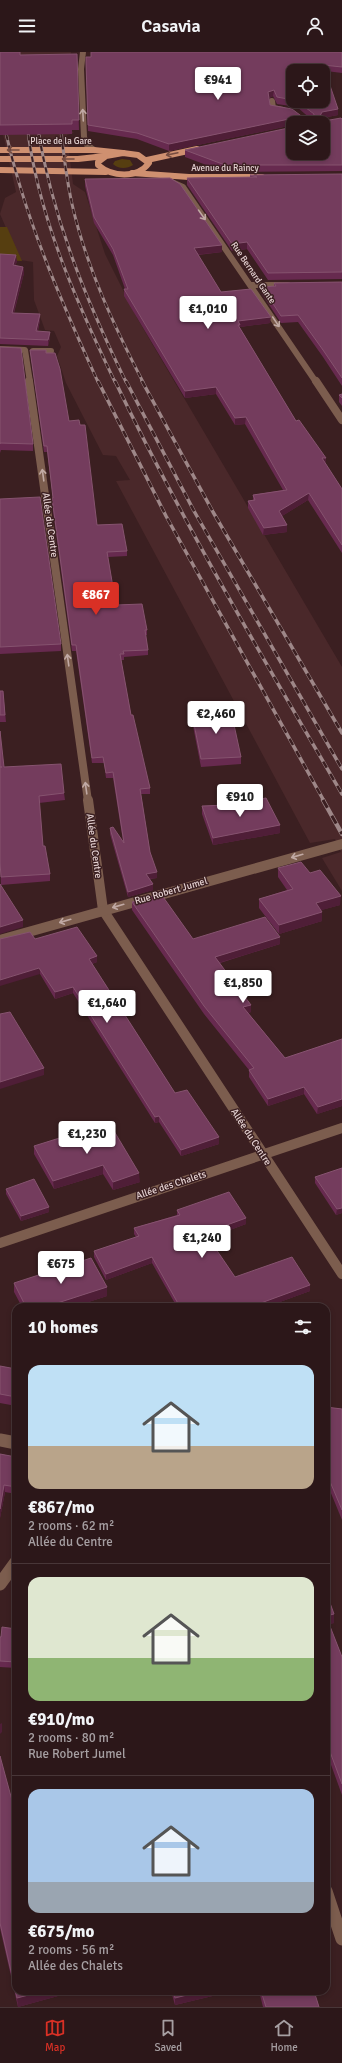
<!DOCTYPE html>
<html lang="en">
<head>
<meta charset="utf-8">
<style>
  body { margin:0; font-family:Signika,sans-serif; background:#382426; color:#f1f3f6; height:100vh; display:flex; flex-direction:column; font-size:15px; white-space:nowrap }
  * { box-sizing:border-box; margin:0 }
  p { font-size:13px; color:#a69fa2 }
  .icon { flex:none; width:22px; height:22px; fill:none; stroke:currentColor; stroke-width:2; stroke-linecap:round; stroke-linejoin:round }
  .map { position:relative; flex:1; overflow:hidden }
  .drawer { position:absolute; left:12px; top:1251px; width:318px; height:692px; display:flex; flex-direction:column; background:#2c1719; border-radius:12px; box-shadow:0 2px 6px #0003,0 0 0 1px #483638 }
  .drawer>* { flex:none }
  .buttons { position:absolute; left:286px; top:12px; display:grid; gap:8px }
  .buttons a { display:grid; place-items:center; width:44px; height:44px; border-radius:8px; background:#2c1719; box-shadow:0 2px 6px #0003,0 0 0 1px #483638; font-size:20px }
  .price { position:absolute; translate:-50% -34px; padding:0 9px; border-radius:4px; background:#fff; color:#222; font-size:13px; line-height:26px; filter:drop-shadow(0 1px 2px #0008) }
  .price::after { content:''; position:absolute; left:50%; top:24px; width:12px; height:9px; margin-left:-6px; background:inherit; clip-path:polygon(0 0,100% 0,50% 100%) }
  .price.selected { background:#d93025; color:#fff }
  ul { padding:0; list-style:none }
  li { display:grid; align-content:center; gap:8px; height:212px; padding:0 16px }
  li+li { border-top:1px solid #483638 }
  li span { display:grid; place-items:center; height:124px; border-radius:12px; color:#555 }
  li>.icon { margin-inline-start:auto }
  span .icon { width:72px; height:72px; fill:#fffc; stroke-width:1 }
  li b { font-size:17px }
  h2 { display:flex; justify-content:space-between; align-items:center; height:48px; padding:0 16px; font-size:17px }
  header { display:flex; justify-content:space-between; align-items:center; height:52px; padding:0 16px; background:#2c1719; font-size:18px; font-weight:600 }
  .dock { display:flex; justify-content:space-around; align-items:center; height:56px; border-top:1px solid #483638; background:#2c1719; font-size:11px; color:#a69fa2 }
  .dock a { display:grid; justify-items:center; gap:2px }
  .dock .selected { color:#d93025 }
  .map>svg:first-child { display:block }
  .built { fill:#4a282a }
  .green { fill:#563e10 }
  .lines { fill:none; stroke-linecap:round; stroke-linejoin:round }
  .minor-far3 { stroke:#7c5d4e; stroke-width:6 }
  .minor-far2 { stroke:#7c5d4e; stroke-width:8 }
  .minor-far1 { stroke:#7c5d4e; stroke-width:10 }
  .minor { stroke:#7c5d4e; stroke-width:13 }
  .major { stroke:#cf9070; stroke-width:6 }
  .rail-far2-casing { stroke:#9e8788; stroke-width:3 }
  .rail-far1-casing { stroke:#9e8788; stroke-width:3.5 }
  .rail-casing { stroke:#9e8788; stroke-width:4.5 }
  .rail-far2 { stroke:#3b1f21; stroke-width:2; stroke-dasharray:5.5; stroke-linecap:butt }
  .rail-far1 { stroke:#3b1f21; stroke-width:2.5; stroke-dasharray:7; stroke-linecap:butt }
  .rail { stroke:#3b1f21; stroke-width:3; stroke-dasharray:9; stroke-linecap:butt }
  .wall { fill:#672a4f; fill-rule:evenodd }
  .shaded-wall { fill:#4f1e37 }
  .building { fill:#743c5d; stroke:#86536f; fill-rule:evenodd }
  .oneway { stroke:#c0a9a4 }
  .oneway2 { stroke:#764c41 }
  .labels { text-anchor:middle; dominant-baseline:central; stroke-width:3; stroke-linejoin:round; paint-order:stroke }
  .far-street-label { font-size:9px; fill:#e5d2d2; stroke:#3b1f21 }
  .street-label { font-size:10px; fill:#e5d2d2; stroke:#3b1f21 }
</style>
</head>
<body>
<header><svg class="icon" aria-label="menu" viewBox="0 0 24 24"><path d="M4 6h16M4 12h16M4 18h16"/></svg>Casavia<svg class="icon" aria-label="person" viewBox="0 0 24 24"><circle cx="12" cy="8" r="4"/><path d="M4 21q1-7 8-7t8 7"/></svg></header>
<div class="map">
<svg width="342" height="1955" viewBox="0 0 342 1955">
  <rect width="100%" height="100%" fill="#3b1f21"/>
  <path class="built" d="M0,0H71L68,21L71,78L74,81L67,83L73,132L85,140L105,202L137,266L342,615V839L322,806L341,800L335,787L310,791L116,429L130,428L116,404L103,403L66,331L57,304L61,295L54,279L45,278L34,248L33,210L20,208L0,162L5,146L16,140L3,82Z"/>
  <g class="green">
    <path d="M122,107L130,108L133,113C127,117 118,117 113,112L115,109Z"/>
    <path d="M0,175H7L22,209L0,208Z"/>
  </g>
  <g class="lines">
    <g class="minor-far3">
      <path d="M83,0L81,17L84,85L87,93L94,98"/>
      <path d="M272,49L273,56L283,58"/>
      <path d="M165,127L183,135L316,330"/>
      <path d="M251,233H288"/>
      <path d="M0,297L25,298L30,330"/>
      <path d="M33,299H51"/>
    </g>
    <g class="minor-far2">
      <path d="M29,329L88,749"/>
      <path d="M316,329L342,368"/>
    </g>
    <g class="minor-far1">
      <path d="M88,748L103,858L342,1222"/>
      <path d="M0,888L342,792"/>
      <path d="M0,1191L342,1076"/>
    </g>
    <g class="minor">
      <path d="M0,1388L16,1391"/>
      <path d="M0,1532L16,1510"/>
      <path d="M326,1839L342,1887"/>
    </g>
    <g class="major">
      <path d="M0,98H94L123,101"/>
      <path d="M123,101L138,103L149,111C137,127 112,125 98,113V110L106,104Z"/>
      <path d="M0,107H78L105,104"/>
      <path d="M147,108L197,97"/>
      <path d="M0,118L106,120"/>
      <path d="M132,121L189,125H262"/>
    </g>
    <defs>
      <g id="rail-far2">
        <path d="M60,70C63,98 66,125 72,152C86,214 114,274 143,330"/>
        <path d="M4,72C23,162 60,247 98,330"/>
        <path d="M27,72C37,162 76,249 115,330"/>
        <path d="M37,72C52,165 85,246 126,330"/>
      </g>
      <g id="rail-far1">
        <path d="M98,329L166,464L324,749"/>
        <path d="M115,329C183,471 263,606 342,742"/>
        <path d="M126,329L194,459L342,717"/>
        <path d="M142,329L213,460L342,681"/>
      </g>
      <path id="rail" d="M323,748L342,782"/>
    </defs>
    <use href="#rail-far2" class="rail-far2-casing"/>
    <use href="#rail-far1" class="rail-far1-casing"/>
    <use href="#rail" class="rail-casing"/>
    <use href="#rail-far2" class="rail-far2"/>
    <use href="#rail-far1" class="rail-far1"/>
    <use href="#rail" class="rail"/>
  </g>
  <g class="wall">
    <path d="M0,0L21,3L77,2L79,78H72V82L0,83Z"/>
    <path d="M342,0V21L326,19L338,63L322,66L321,67L324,69L342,67V119L225,120L185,105V98L323,71H293V73L169,99L137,87L88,79L86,11ZM293,19L323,49H293ZM273,44L277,52L297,55L312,68L308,69L270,53L269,46Z"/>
    <path d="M342,122V227L268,228L247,197L232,199L187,133V126L250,125V123Z"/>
    <path d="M85,127L222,193V200L198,203L221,240L270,271L240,275V276L296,369L326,406L325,411L342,437V501L308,448L282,464L287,473V480L263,483L248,456V449L253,448V443L283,438L245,372L235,373L216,342L185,346L124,244V237H125L113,203L94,171L85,134Z"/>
    <path d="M0,202L17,209L15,214L23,215L24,221L14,261L40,262V268L38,279L50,286L48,294L0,292Z"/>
    <path d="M342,230V334L323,305L298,270L281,271L262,242V235L274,234V231Z"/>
    <path d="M0,295L33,392V399L1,398L0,401Z"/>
    <path d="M30,298L47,301L69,369L97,473L127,499V504L108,505L116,553L147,578V583H145L148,598V603L124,605V608H121L131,663L150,736V742H141L150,800L157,826L150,827L153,832V838L128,845L110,782V776L123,789L113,726H106L104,711H92L76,599H72L52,451V446H53L47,400H44Z"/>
    <path d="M342,342V354L339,350V343Z"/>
    <path d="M0,447L61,592V599L0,602Z"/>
    <path d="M0,639H3L6,670H0Z"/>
    <path d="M192,662L241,705V712L201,715L192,669Z"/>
    <path d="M4,715L64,741L65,748L39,751L43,794L50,822V829L1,833L0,810Z"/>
    <path d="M202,754L280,773V781L213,793L202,762Z"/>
    <path d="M278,816L310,821L340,853L321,858L322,869L279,882L259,856V847L287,838L278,825Z"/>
    <path d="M132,850L193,887L280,892L220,911L251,960L248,961L285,1006L342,987V1054L317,1062L304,1042L268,1054L249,1025V1018L204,962L132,858Z"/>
    <path d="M35,887L97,904V910L92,912L175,1041L219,1092L181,1104L159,1070L155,1071L73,941L55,947L40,922Z"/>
    <path d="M68,1088L140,1130L113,1138L103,1122L54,1137L34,1102V1094Z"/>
    <path d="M342,1116V1161L336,1163L315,1131V1125Z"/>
    <path d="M6,1137L49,1155V1160L21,1169L6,1142Z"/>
    <path d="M177,1158L246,1172L208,1186L235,1225L310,1233V1239L266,1255H177L152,1211L106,1228L94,1205V1199L136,1185L134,1182V1176L177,1163Z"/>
    <path d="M14,1231L107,1235V1244L73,1255H22L14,1240Z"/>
    <path d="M0,1314L16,1317V1354L0,1351Z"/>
    <path d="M326,1355L342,1357V1468L326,1429Z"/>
    <path d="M0,1402L16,1405V1442L5,1440L0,1466Z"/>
    <path d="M326,1540L334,1571L329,1572L342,1605V1743L326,1699Z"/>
    <path d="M16,1577V1616L0,1615V1585Z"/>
    <path d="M0,1704L16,1939H76L18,1955L0,1876Z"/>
    <path d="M171,1939H225V1941L175,1953Z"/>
    <path d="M259,1939H314L319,1955H263Z"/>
  </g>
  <g class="shaded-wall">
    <path d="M274,38L273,44L268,47V40Z"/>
    <path d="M338,57V63L322,66L319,71V66L322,60Z"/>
    <path d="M294,66V71H293V73L169,99V92Z"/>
    <path d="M247,190V197L232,199V192Z"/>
    <path d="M222,193V200L194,203V196Z"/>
    <path d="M16,203L17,209L14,219L13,213Z"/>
    <path d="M23,215L24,221L12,267V261Z"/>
    <path d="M40,262V268L36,285V279Z"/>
    <path d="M271,265L270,271L240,275V280H238V269Z"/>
    <path d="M50,280V286L48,294V288Z"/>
    <path d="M216,335V342L185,346V339Z"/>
    <path d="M246,365L245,372L235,373V366Z"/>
    <path d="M322,406H326L325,413Z"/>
    <path d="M309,441L308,448L279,466V459Z"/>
    <path d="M287,473V480L263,483L264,476Z"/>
    <path d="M280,773V781L213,793V786Z"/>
    <path d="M157,820V826L146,827V822Z"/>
    <path d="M153,832V838L128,845V840Z"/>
    <path d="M341,844L340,853L315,860L316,851Z"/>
    <path d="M322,860V869L279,882V873Z"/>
    <path d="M23,868V875L0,882V875Z"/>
    <path d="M280,885V892L215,912V905Z"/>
    <path d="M97,904V910L89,913V907Z"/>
    <path d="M39,916L40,922L0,934V928Z"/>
    <path d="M73,935V941L55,947V940Z"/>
    <path d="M251,953V960L243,963V955Z"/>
    <path d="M44,1016V1023L0,1037V1030Z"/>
    <path d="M304,1035V1042L268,1054V1047Z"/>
    <path d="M342,1047V1054L317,1062L318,1055Z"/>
    <path d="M159,1064V1070L155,1071V1065Z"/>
    <path d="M219,1085V1092L181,1104V1098Z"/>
    <path d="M103,1113V1122L54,1137L53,1129Z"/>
    <path d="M139,1121L140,1130L113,1138V1130Z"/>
    <path d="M49,1155V1160L21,1169V1164Z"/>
    <path d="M342,1156V1161L336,1163L337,1157Z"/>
    <path d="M246,1166V1172L205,1187V1181Z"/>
    <path d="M152,1205V1211L106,1228V1222Z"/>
    <path d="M310,1233V1239L266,1255H250Z"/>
    <path d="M107,1235V1244L73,1255H45Z"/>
    <path d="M4,1433L5,1440L0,1466V1457Z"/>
    <path d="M334,1562V1571L326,1573V1564Z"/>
    <path d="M2,1671V1680L0,1682V1672Z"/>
    <path d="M44,1939H76L18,1955L17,1946Z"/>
    <path d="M203,1939H225V1941L175,1953V1946Z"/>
  </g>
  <g class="building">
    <path d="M0,0H20V3L77,2L79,68H72V72L0,73Z"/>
    <path d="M91,0H342V15L323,13L338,57L322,60L319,66L324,69L341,66L342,67V113H225L185,98L293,75V101H323V71H297L298,70L294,66L169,92L137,81L88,73L86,11V5H91ZM293,19H323V49H297L314,62L313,68L308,69L292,57L270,53L268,40L274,38L277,45L293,48Z"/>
    <path d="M342,122V220L268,221L247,190L232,192L187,126L257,125L250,123Z"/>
    <path d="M170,126L180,132L222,193L194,196L221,240L251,237L271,265L238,269L240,273H238L296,369L299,368L326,406H322L342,437V493L309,441L279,459L287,473L264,476L248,449L255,448L253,443L287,438L246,365L235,366L216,335L185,339L124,237H128L113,197L94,165L85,127Z"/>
    <path d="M0,202L16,203L13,213L23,215L12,261L40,262L36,279L50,280L48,288L0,286Z"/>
    <path d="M342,230V326L323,298L298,263L281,264L262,235L276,234L274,231Z"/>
    <path d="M0,295L21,296L33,392L0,391V392Z"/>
    <path d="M30,298H46V301H55L60,317L69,369L79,368L80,373H85L97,473L122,472L127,499L107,500L116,553L142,552L147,578H145L148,598L123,599L124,602H120L131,663H133L150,736L140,737L150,800L157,820L146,822L153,832L128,840L110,776L113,775L124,791L113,720L106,721L103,705L92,706L76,593H72L52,446H53L47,394H44Z"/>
    <path d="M342,342V346L339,343Z"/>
    <path d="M40,445L61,592L0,595V447Z"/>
    <path d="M0,639H3L5,663H0Z"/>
    <path d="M231,659L241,705L201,707L192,662Z"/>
    <path d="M0,679L4,715L61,712L64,741L39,744L43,794H45L50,822L1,825L0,810V715H2H0Z"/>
    <path d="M266,746L280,773L213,786L202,754L228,753Z"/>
    <path d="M301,810L310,821L320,818L341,844L316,851L322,860L279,873L259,847L293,837L278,816Z"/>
    <path d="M0,832L23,868L0,875Z"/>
    <path d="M161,842L193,887L265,865L280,885L215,905L251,953L243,955L285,1006L342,987V1047L318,1055L304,1035L268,1047L249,1018L254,1016L204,954L132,850Z"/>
    <path d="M77,875L97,904L89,907L175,1041L187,1038L219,1085L181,1098L159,1064L155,1065L73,935L55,940L39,916L0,928V887L30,880L35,887Z"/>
    <path d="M10,960L44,1016L0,1030V962Z"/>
    <path d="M111,1074L139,1121L113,1130L103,1113L53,1129L34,1094L66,1084L68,1088Z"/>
    <path d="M342,1116V1156L337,1157L315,1125Z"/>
    <path d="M34,1127L49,1155L21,1164L6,1137Z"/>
    <path d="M229,1140L246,1166L205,1181L235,1225L292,1205L310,1233L250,1255H180L152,1205L106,1222L94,1199L139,1184L134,1176L180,1163L177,1158Z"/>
    <path d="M91,1206L107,1235L45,1255H26L14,1231Z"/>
    <path d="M0,1314L16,1317V1345L0,1342Z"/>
    <path d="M326,1355L342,1357V1458L326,1420Z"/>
    <path d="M0,1402L16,1405V1435L4,1433L0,1457Z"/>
    <path d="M326,1540L334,1562L326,1564L342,1605V1732L326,1689Z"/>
    <path d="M2,1575L16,1577V1610L0,1609V1585H1Z"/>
    <path d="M0,1704L16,1763V1939H44L17,1946L0,1871Z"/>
    <path d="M173,1939H203L175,1946Z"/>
    <path d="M261,1939H314L319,1955H266Z"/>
  </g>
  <defs><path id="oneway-shaft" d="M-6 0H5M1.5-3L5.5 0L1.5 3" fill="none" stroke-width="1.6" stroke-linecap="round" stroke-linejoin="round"/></defs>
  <g class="oneway">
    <use href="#oneway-shaft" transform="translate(83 63) rotate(-93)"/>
    <use href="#oneway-shaft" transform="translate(202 163) rotate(55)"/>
    <use href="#oneway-shaft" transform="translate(276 270) rotate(56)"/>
    <use href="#oneway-shaft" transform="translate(43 423) rotate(-98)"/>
    <use href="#oneway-shaft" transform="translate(68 608) rotate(-98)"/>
    <use href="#oneway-shaft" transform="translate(86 736) rotate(-98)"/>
    <use href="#oneway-shaft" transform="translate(297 804) rotate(164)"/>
    <use href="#oneway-shaft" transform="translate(118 854) rotate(164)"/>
    <use href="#oneway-shaft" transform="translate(65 869) rotate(164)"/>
  </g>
  <g class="oneway2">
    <use href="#oneway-shaft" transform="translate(13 98) rotate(-180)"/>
    <use href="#oneway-shaft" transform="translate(172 102) rotate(168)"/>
    <use href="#oneway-shaft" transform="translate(68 107) rotate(-180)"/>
  </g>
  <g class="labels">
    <g class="far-street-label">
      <text x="61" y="89">Place de la Gare</text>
      <text x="225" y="116">Avenue du Raincy</text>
      <text transform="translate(253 221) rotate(56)">Rue Bernard Gante</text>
    </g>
    <g class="street-label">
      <text transform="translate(50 473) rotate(82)">Allée du Centre</text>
      <text transform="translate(94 794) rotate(82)">Allée du Centre</text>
      <text transform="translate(171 839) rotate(-16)">Rue Robert Jumel</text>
      <text transform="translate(251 1085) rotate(57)">Allée du Centre</text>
      <text transform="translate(171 1133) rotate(-18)">Allée des Chalets</text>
    </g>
  </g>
</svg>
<div class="buttons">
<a><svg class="icon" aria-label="locate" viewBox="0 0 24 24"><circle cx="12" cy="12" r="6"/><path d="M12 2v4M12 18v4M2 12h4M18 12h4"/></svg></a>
<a><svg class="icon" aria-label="layers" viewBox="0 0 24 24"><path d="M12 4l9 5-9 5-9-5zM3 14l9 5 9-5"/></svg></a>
</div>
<b class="price" style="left:218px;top:49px">€941</b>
<b class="price" style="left:208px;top:278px">€1,010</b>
<b class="price selected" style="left:96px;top:564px">€867</b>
<b class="price" style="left:216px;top:683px">€2,460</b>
<b class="price" style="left:240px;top:766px">€910</b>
<b class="price" style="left:243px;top:952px">€1,850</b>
<b class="price" style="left:107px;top:972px">€1,640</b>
<b class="price" style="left:87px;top:1103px">€1,230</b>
<b class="price" style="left:202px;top:1207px">€1,240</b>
<b class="price" style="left:61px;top:1233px">€675</b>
<section class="drawer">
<h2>10 homes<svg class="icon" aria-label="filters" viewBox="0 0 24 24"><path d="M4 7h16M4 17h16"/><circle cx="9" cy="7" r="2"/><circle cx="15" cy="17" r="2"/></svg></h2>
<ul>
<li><span style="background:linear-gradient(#bfe0f5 65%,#b9a48a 0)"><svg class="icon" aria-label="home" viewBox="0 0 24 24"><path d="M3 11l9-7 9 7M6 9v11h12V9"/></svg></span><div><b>€867/mo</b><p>2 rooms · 62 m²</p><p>Allée du Centre</p></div></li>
<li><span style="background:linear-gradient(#dfe7d0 65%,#8fb573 0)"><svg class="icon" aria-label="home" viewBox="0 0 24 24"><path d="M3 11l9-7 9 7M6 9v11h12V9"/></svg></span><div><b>€910/mo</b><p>2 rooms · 80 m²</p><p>Rue Robert Jumel</p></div></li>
<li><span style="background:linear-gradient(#a9c7e8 75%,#9aa5b1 0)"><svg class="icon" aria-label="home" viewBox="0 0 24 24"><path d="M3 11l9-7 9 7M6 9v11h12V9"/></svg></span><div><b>€675/mo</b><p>2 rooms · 56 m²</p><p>Allée des Chalets</p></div></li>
</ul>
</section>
</div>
<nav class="dock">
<a class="selected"><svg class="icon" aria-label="map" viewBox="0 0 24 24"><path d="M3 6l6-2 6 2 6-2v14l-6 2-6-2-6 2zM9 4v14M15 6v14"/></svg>Map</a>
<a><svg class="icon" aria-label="saved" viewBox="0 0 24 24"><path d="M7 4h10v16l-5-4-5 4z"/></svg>Saved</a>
<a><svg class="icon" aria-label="home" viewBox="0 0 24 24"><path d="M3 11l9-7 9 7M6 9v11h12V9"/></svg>Home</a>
</nav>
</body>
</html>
